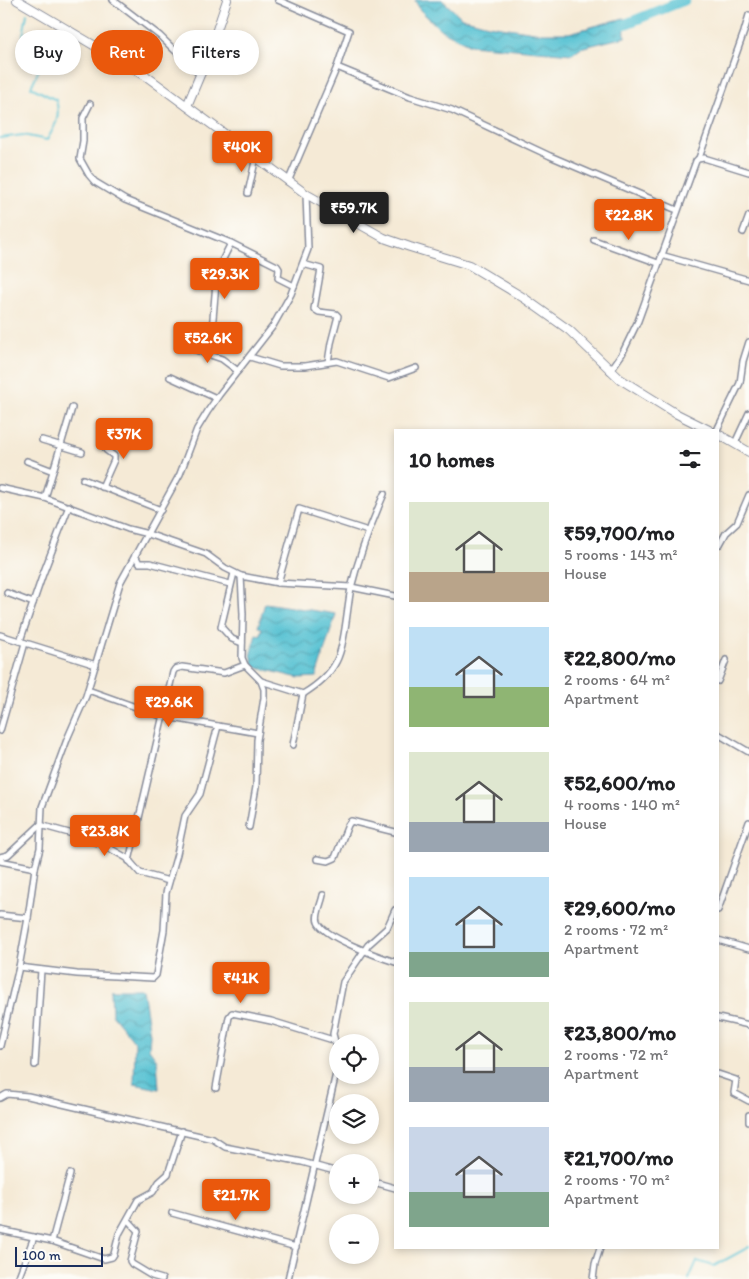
<!DOCTYPE html>
<html lang="en">
<head>
<meta charset="utf-8">
<style>
  body { margin:0; font-family:Itim,sans-serif; background:#f2f2f2; color:#202124; height:100vh; display:flex; flex-direction:column; font-size:19px; white-space:nowrap }
  * { box-sizing:border-box; margin:0 }
  p { font-size:16px; color:#757577 }
  .icon { flex:none; width:28px; height:28px; fill:none; stroke:currentColor; stroke-width:2; stroke-linecap:round; stroke-linejoin:round }
  .map { position:relative; flex:1; overflow:hidden }
  .sheet { position:absolute; left:394px; top:429px; width:325px; height:820px; display:flex; flex-direction:column; background:#fff; border-radius:0px; box-shadow:0 2px 8px #0003 }
  .sheet>* { flex:none }
  .top-card { position:absolute; left:15px; top:30px; width:304px; height:45px; display:flex; gap:10px }
  .buttons { position:absolute; left:329px; top:1034px; display:grid; gap:10px }
  .buttons a { display:grid; place-items:center; width:50px; height:50px; border-radius:50%; background:#fff; box-shadow:0 2px 8px #0003; font-size:25px }
  .scale { position:absolute; left:15px; bottom:12px; width:88px; box-sizing:border-box; padding-left:5px; border:2px solid #1b2f5e; border-top:0; font-size:14px; line-height:18px; white-space:nowrap; color:#1b2f5e; -webkit-text-stroke:4px #fdfcf7; paint-order:stroke }
  .price { position:absolute; translate:-50% -42px; padding:0 11px; border-radius:5px; background:#ea580c; color:#fff; font-size:16px; line-height:32px; filter:drop-shadow(0 1px 2px #0008) }
  .price::after { content:''; position:absolute; left:50%; top:30px; width:15px; height:11px; margin-left:-8px; background:inherit; clip-path:polygon(0 0,100% 0,50% 100%) }
  .price.selected { background:#222; color:#fff }
  ul { padding:0; list-style:none }
  li { display:flex; align-items:center; gap:15px; height:125px; padding:0 15px }
  li span { display:grid; place-items:center; flex:none; width:140px; height:100px; border-radius:0px; color:#555 }
  li>.icon { margin-inline-start:auto }
  span .icon { width:60px; height:60px; fill:#fffc; stroke-width:1 }
  li b { font-size:21px }
  h2 { display:flex; justify-content:space-between; align-items:center; height:60px; padding:0 15px; font-size:21px }
  .tag { padding:0 18px; border-radius:22px; background:#fff; box-shadow:0 2px 8px #0003; font-size:18px; line-height:45px }
  .tag.selected { background:#ea580c; color:#fff }
  .map>svg:first-child { display:block }
  .water { fill:url(#water-waves); stroke:#3a7898 }
  .lines { fill:none; stroke-linecap:round; stroke-linejoin:round }
  .stream { stroke:#58c2d3; stroke-width:2 }
  .river { stroke:#58c2d3; stroke-width:10 }
  .street-casing { stroke:#888c9a; stroke-width:8 }
  .secondary-casing { stroke:#888c9a; stroke-width:10 }
  .street { stroke:#fff; stroke-width:5 }
  .secondary { stroke:#fff; stroke-width:8 }
</style>
</head>
<body>
<div class="map">
<svg width="749" height="1279" viewBox="0 0 749 1279">
  <defs>
    <pattern id="water-waves" width="16" height="10" patternUnits="userSpaceOnUse" patternTransform="scale(1.25)"><rect width="16" height="10" fill="#58c2d3"/><path d="M0 5q4-4 8 0t8 0" fill="none" stroke="#489eae"/></pattern>
  </defs>
  <rect width="100%" height="100%" fill="#fdfcf7"/>
  <filter id="ink" filterUnits="userSpaceOnUse"><feTurbulence type="fractalNoise" baseFrequency=".02" numOctaves="2"/><feDisplacementMap in="SourceGraphic" scale="10" xChannelSelector="R" yChannelSelector="G"/><feConvolveMatrix kernelMatrix="1 2 1 2 8 2 1 2 1" color-interpolation-filters="sRGB"/></filter>
  <filter id="wash" filterUnits="userSpaceOnUse"><feTurbulence type="fractalNoise" baseFrequency=".0096" numOctaves="4" result="noise"/><feDisplacementMap in="SourceGraphic" scale="20" xChannelSelector="R" yChannelSelector="G"/><feGaussianBlur stdDeviation="1.12" result="paint"/><feColorMatrix in="noise" values="0 0 0 0 0 0 0 0 0 0 0 0 0 0 0 0 0 1.4 0 .05"/><feComposite in="paint" operator="in"/></filter>
  <g filter="url(#wash)">
    <rect width="100%" height="100%" fill="#f5ead6"/>
    <g class="water">
      <path d="M415,0H442L462,18L488,25L541,33H569L624,18L625,37L580,48L572,54L470,45L441,30L420,10Z"/>
      <path d="M265,603L336,614L316,677L299,678L254,667L251,654L256,634L260,635L262,628L258,627Z"/>
      <path d="M111,989H143L150,1034L149,1049L157,1060L159,1089L134,1084L135,1042L112,1014Z"/>
    </g>
    <g class="lines">
      <g class="stream">
        <path d="M0,138L23,135L47,140C55,126 61,117 56,100L31,87L47,52C37,41 32,45 23,36L27,14"/>
        <path d="M689,1279L697,1261L714,1266L749,1247"/>
      </g>
      <path class="river" d="M613,29L685,0"/>
    </g>
  </g>
  <g filter="url(#ink)">
    <g class="lines">
      <defs>
        <g id="street">
          <path d="M113,0L160,36L200,75"/>
          <path d="M278,0L349,31L337,67L288,182"/>
          <path d="M337,67L410,97L452,110L550,156L677,210"/>
          <path d="M90,104L83,118V141L80,159L89,175L95,182L125,200L231,243L277,266L279,269L278,278L294,286"/>
          <path d="M699,158L744,32L749,15"/>
          <path d="M248,193L256,157"/>
          <path d="M743,232L749,216"/>
          <path d="M594,240L658,263"/>
          <path d="M661,255L749,280"/>
          <path d="M303,264L321,269L314,309L319,312L336,314L338,316L331,343L328,362"/>
          <path d="M184,346L222,359L238,371"/>
          <path d="M210,354L217,271L231,243"/>
          <path d="M250,357L280,366H305L337,361L389,378L416,368"/>
          <path d="M610,371L622,354L638,321L696,161L698,159L704,158L749,172"/>
          <path d="M170,377L216,398"/>
          <path d="M717,430L740,383L743,361L749,342"/>
          <path d="M42,440L82,452"/>
          <path d="M735,443L749,413"/>
          <path d="M27,461L53,471"/>
          <path d="M83,479L161,510"/>
          <path d="M102,487L114,460V456L106,450L112,427"/>
          <path d="M0,488L45,498L128,529L148,534L206,554L225,568L241,576L278,583L351,587L395,596"/>
          <path d="M45,498L72,408"/>
          <path d="M720,544L726,533L737,523L749,495"/>
          <path d="M135,555L139,563H150L230,584"/>
          <path d="M234,573L221,627L232,639L242,643"/>
          <path d="M241,576L243,614L242,658L245,665L261,681L264,689V698L257,740L256,787L249,827"/>
          <path d="M278,583L299,509L368,531"/>
          <path d="M7,593L33,603"/>
          <path d="M0,635L96,665"/>
          <path d="M20,641L43,574L69,506"/>
          <path d="M261,681L303,694C316,686 329,676 336,662C345,646 347,608 351,588C359,556 371,524 384,494"/>
          <path d="M718,681L726,660"/>
          <path d="M88,690L161,716L258,733"/>
          <path d="M0,731L25,643"/>
          <path d="M718,734L749,752"/>
          <path d="M293,745L303,694"/>
          <path d="M0,857L8,855L40,825L80,836L91,841L102,844L127,858L140,873L169,881"/>
          <path d="M317,859L328,861L335,858L348,825L351,821L395,832"/>
          <path d="M0,861L35,868"/>
          <path d="M129,861L173,672L175,669L182,667L224,673L245,665"/>
          <path d="M323,895C322,902 315,916 318,922C323,937 380,957 395,962"/>
          <path d="M718,910L749,822"/>
          <path d="M0,915L28,918"/>
          <path d="M718,940L749,949"/>
          <path d="M19,967L77,974L153,978L156,975L164,930L166,893L177,854L185,816L200,794L218,726"/>
          <path d="M718,1018L749,1025"/>
          <path d="M0,1046L19,967L28,918L35,868L40,848L42,807L68,737L86,696L120,583L180,474L197,429L208,411L219,395L273,326L291,294L308,249L306,194"/>
          <path d="M338,1052L333,1034L343,982L368,945L387,928L395,910"/>
          <path d="M35,1065L41,970"/>
          <path d="M718,1074L736,1080L734,1093L749,1101"/>
          <path d="M216,1088L229,1017L232,1013L271,1021L333,1040"/>
          <path d="M0,1098L7,1094L28,1096L213,1139L225,1147L302,1162L338,1172"/>
          <path d="M749,1115V1122"/>
          <path d="M370,1181L395,1188"/>
          <path d="M172,1213L296,1247"/>
          <path d="M128,1220L138,1231L130,1261L132,1264L152,1276L162,1279"/>
          <path d="M0,1230L52,1241L104,1259L112,1257L114,1254L119,1234L138,1200L153,1192L159,1182L168,1174L182,1131"/>
          <path d="M52,1241L70,1174"/>
          <path d="M18,1279L34,1237"/>
          <path d="M288,1279L338,1065"/>
          <path d="M593,1279L595,1264L600,1248"/>
        </g>
        <g id="secondary">
          <path d="M17,0L146,76L306,194L384,238L410,247L469,265L524,298L569,330L620,379L675,413L709,430"/>
          <path d="M187,106L200,75L205,65L227,0"/>
          <path d="M718,434L749,452"/>
        </g>
      </defs>
      <use href="#street" class="street-casing"/>
      <use href="#secondary" class="secondary-casing"/>
      <use href="#street" class="street"/>
      <use href="#secondary" class="secondary"/>
    </g>
  </g>
</svg>
<div class="buttons">
<a><svg class="icon" aria-label="locate" viewBox="0 0 24 24"><circle cx="12" cy="12" r="6"/><path d="M12 2v4M12 18v4M2 12h4M18 12h4"/></svg></a>
<a><svg class="icon" aria-label="layers" viewBox="0 0 24 24"><path d="M12 4l9 5-9 5-9-5zM3 14l9 5 9-5"/></svg></a>
<a>+</a>
<a>−</a>
</div>
<div class="scale">100 m</div>
<b class="price" style="left:242px;top:173px">₹40K</b>
<b class="price selected" style="left:354px;top:234px">₹59.7K</b>
<b class="price" style="left:629px;top:241px">₹22.8K</b>
<b class="price" style="left:225px;top:300px">₹29.3K</b>
<b class="price" style="left:208px;top:364px">₹52.6K</b>
<b class="price" style="left:124px;top:460px">₹37K</b>
<b class="price" style="left:169px;top:728px">₹29.6K</b>
<b class="price" style="left:105px;top:857px">₹23.8K</b>
<b class="price" style="left:241px;top:1004px">₹41K</b>
<b class="price" style="left:236px;top:1221px">₹21.7K</b>
<div class="top-card">
<a class="tag">Buy</a>
<a class="tag selected">Rent</a>
<a class="tag">Filters</a>
</div>
<section class="sheet">
<h2>10 homes<svg class="icon" aria-label="filters" viewBox="0 0 24 24"><path d="M4 7h16M4 17h16"/><circle cx="9" cy="7" r="2"/><circle cx="15" cy="17" r="2"/></svg></h2>
<ul>
<li><span style="background:linear-gradient(#dfe7d0 70%,#b9a48a 0)"><svg class="icon" aria-label="home" viewBox="0 0 24 24"><path d="M3 11l9-7 9 7M6 9v11h12V9"/></svg></span><div><b>₹59,700/mo</b><p>5 rooms · 143 m²</p><p>House</p></div></li>
<li><span style="background:linear-gradient(#bfe0f5 60%,#8fb573 0)"><svg class="icon" aria-label="home" viewBox="0 0 24 24"><path d="M3 11l9-7 9 7M6 9v11h12V9"/></svg></span><div><b>₹22,800/mo</b><p>2 rooms · 64 m²</p><p>Apartment</p></div></li>
<li><span style="background:linear-gradient(#dfe7d0 70%,#9aa5b1 0)"><svg class="icon" aria-label="home" viewBox="0 0 24 24"><path d="M3 11l9-7 9 7M6 9v11h12V9"/></svg></span><div><b>₹52,600/mo</b><p>4 rooms · 140 m²</p><p>House</p></div></li>
<li><span style="background:linear-gradient(#bfe0f5 75%,#7fa58c 0)"><svg class="icon" aria-label="home" viewBox="0 0 24 24"><path d="M3 11l9-7 9 7M6 9v11h12V9"/></svg></span><div><b>₹29,600/mo</b><p>2 rooms · 72 m²</p><p>Apartment</p></div></li>
<li><span style="background:linear-gradient(#dfe7d0 65%,#9aa5b1 0)"><svg class="icon" aria-label="home" viewBox="0 0 24 24"><path d="M3 11l9-7 9 7M6 9v11h12V9"/></svg></span><div><b>₹23,800/mo</b><p>2 rooms · 72 m²</p><p>Apartment</p></div></li>
<li><span style="background:linear-gradient(#c9d6e8 65%,#7fa58c 0)"><svg class="icon" aria-label="home" viewBox="0 0 24 24"><path d="M3 11l9-7 9 7M6 9v11h12V9"/></svg></span><div><b>₹21,700/mo</b><p>2 rooms · 70 m²</p><p>Apartment</p></div></li>
</ul>
</section>
</div>
</body>
</html>
